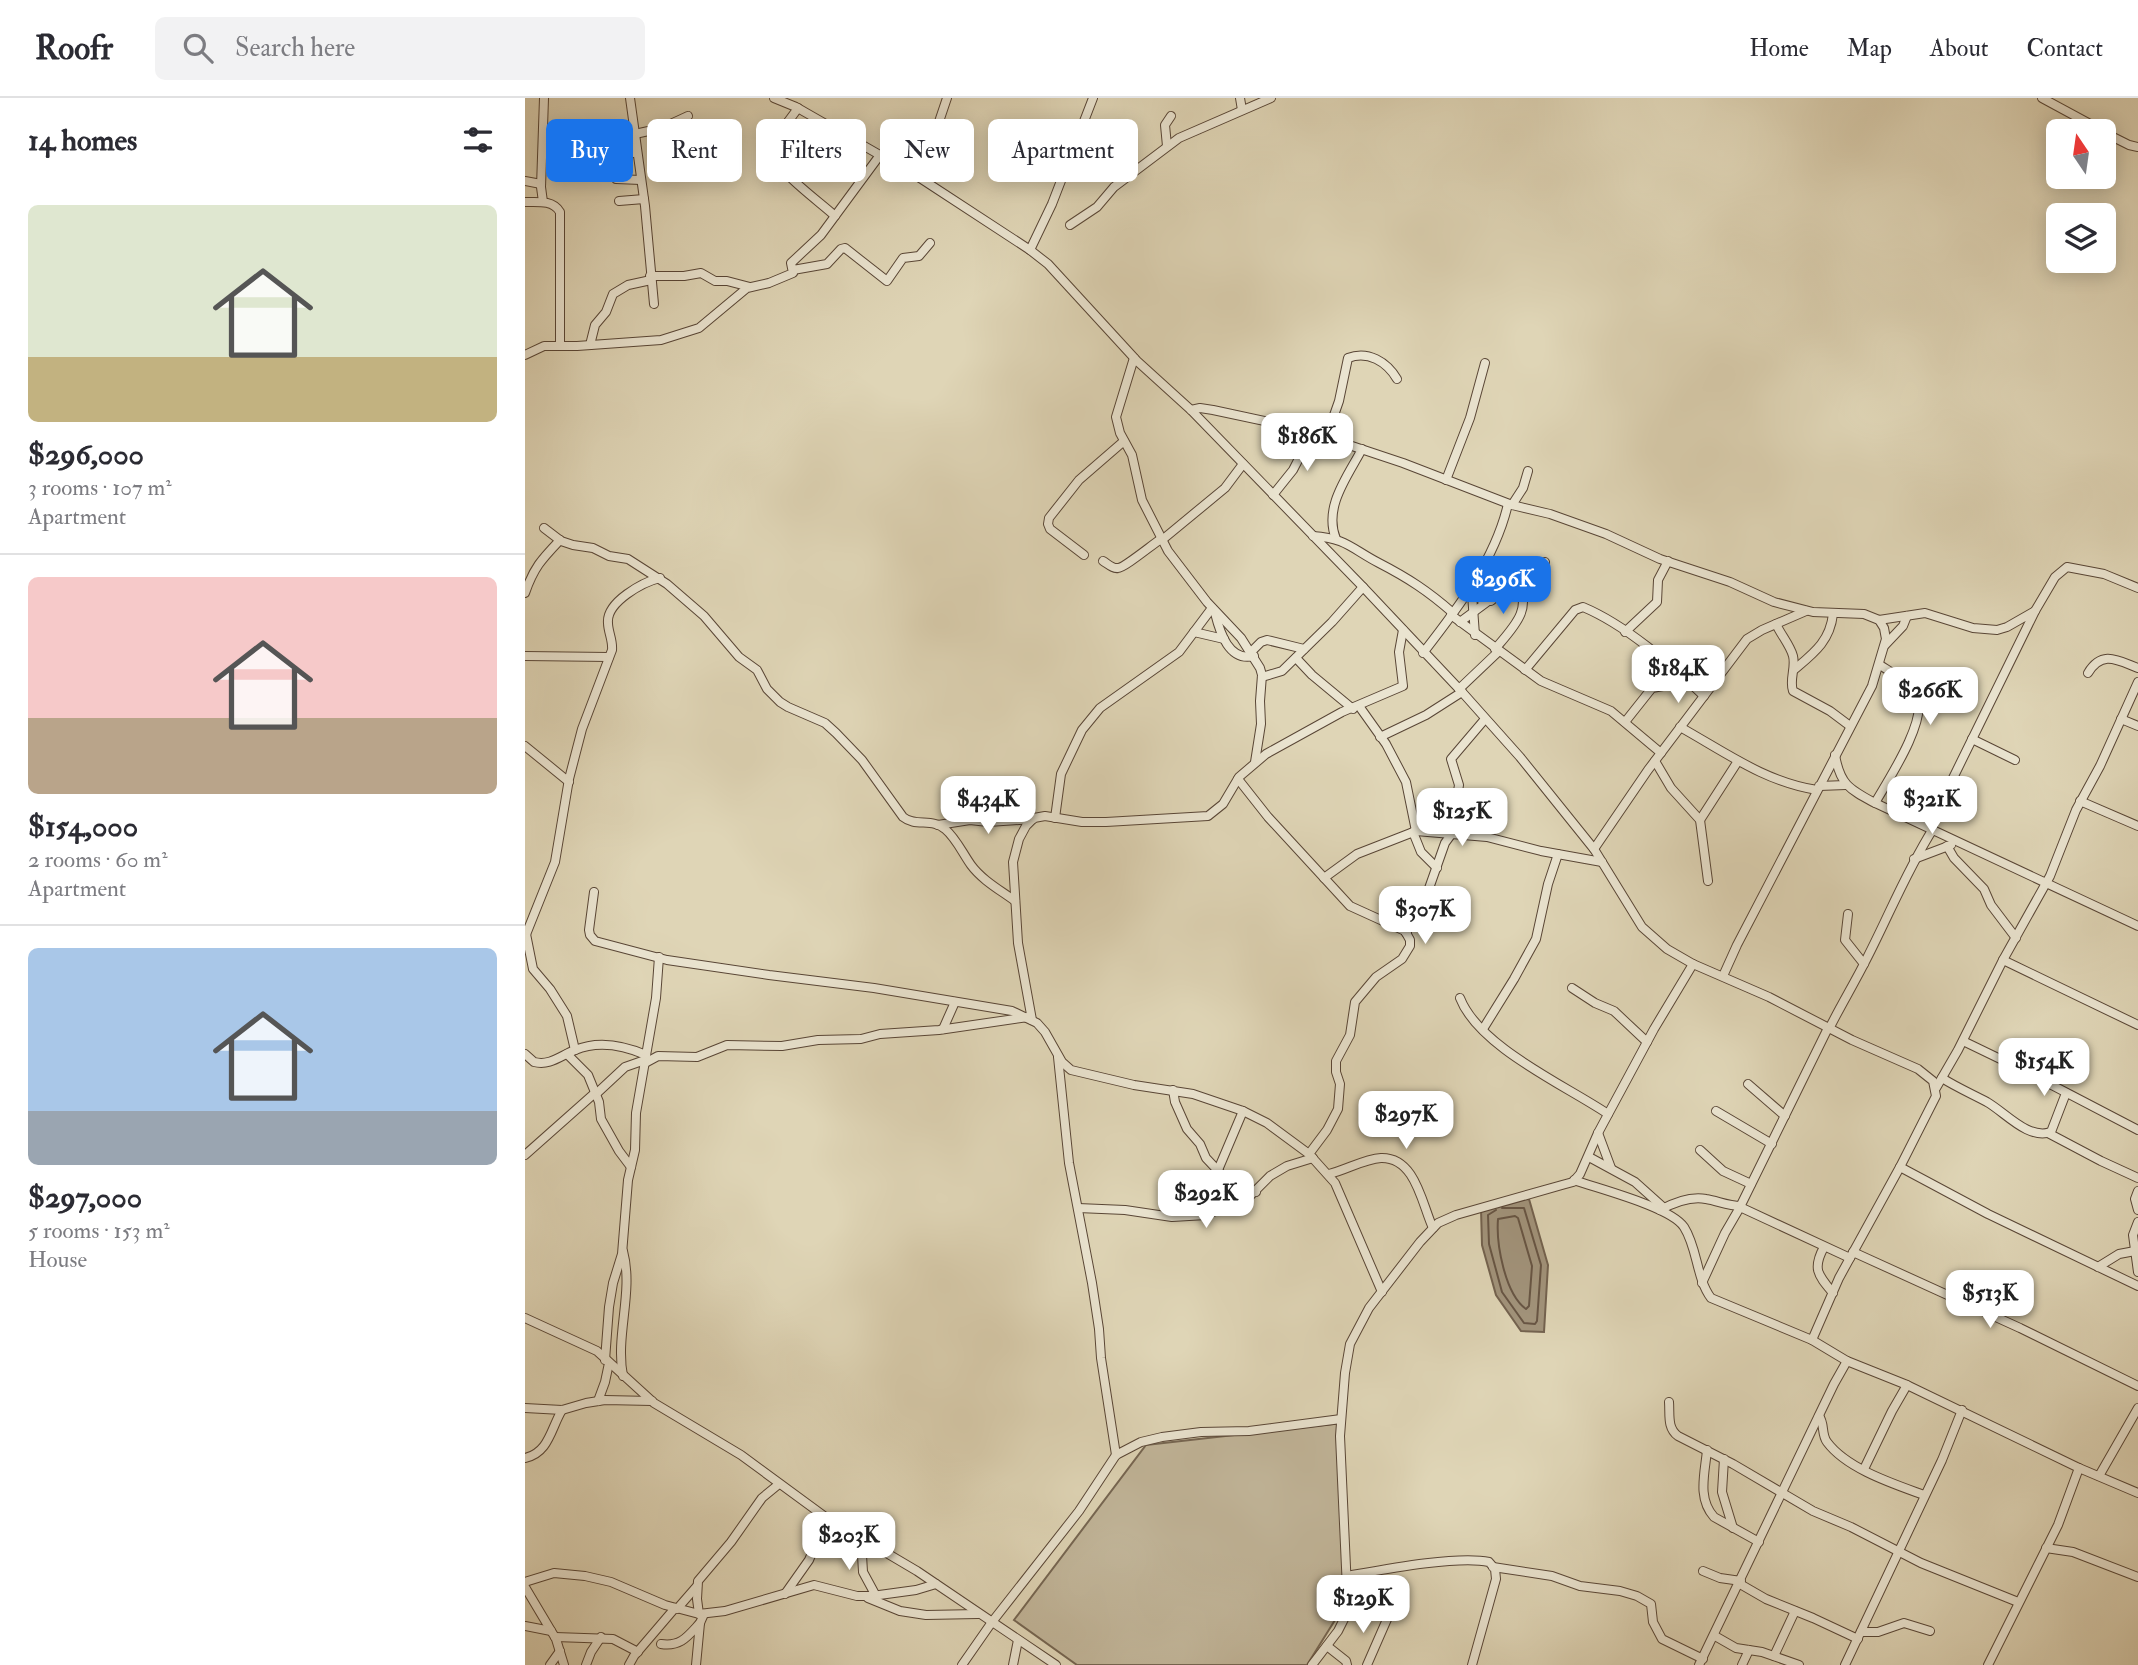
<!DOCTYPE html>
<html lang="en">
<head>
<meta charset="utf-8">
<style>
  body { margin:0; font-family:"IM FELL Double Pica",serif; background:#f2f2f3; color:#2b2b33; height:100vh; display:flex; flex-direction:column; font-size:26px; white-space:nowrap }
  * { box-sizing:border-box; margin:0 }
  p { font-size:23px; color:#7c7c81 }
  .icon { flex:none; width:38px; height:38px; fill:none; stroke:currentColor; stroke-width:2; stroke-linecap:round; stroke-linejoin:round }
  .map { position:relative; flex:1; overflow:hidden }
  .details { display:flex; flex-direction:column; background:#fff; width:525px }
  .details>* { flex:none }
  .top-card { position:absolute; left:21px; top:21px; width:665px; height:63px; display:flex; gap:14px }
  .needle { width:46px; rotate:347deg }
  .tools { position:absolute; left:1521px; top:21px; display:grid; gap:14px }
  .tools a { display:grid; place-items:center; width:70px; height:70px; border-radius:10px; background:#fff; box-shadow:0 4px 18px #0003; font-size:35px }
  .price { position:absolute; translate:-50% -60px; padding:0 16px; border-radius:14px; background:#fff; color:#222; font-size:23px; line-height:46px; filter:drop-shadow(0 2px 4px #0008) }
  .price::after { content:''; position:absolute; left:50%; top:42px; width:21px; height:16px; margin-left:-10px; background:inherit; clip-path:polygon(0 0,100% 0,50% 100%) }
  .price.current { background:#1a73e8; color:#fff }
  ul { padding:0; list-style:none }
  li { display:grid; align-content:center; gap:14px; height:371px; padding:0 28px }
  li+li { border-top:2px solid #e1e1e2 }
  li span { display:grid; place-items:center; height:217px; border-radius:10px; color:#555 }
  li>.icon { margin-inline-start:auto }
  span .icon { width:126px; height:126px; fill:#fffc; stroke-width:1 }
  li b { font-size:30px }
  h2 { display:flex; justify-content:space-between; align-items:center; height:84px; padding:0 28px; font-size:30px }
  .chip { padding:0 24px; border-radius:10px; background:#fff; box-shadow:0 4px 18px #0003; font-size:24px; line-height:63px }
  .chip.current { background:#1a73e8; color:#fff }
  header { display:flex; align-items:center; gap:42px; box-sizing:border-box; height:98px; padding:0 35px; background:#fff; border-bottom:2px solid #e1e1e2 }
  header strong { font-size:33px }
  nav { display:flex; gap:38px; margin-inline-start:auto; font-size:24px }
  .search { width:490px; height:63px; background:#f2f2f3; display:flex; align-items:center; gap:18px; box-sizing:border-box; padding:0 24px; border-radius:10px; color:#7c7c81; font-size:26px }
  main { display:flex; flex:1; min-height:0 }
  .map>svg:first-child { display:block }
  .green { fill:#c1b599; stroke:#766652; stroke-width:2 }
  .water { fill:#a2947c; stroke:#73624f; stroke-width:2 }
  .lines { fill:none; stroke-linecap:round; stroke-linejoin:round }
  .shore { stroke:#675544; stroke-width:2 }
  .minor-casing { stroke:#594636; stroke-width:10 }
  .minor { stroke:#eae4d0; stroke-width:8 }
</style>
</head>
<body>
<header>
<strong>Roofr</strong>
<div class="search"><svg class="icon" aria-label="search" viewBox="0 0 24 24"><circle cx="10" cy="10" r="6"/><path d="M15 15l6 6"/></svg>Search here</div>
<nav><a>Home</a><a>Map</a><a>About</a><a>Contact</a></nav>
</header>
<main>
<section class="details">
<h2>14 homes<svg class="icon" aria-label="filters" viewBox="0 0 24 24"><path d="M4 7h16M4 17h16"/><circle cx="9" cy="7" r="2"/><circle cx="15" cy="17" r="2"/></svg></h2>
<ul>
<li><span style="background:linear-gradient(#dfe7d0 70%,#c2b280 0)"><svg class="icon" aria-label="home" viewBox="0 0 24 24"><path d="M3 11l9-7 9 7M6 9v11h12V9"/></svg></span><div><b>$296,000</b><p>3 rooms · 107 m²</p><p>Apartment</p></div></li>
<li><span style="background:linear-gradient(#f6c9c9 65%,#b9a48a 0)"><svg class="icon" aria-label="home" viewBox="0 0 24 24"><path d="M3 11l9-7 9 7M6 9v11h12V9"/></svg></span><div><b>$154,000</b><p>2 rooms · 60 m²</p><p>Apartment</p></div></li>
<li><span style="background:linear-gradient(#a9c7e8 75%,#9aa5b1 0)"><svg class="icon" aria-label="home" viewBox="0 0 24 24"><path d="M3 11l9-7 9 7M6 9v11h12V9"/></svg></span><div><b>$297,000</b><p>5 rooms · 153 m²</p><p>House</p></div></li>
</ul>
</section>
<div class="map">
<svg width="1613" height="1567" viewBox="0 0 1613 1567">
  <rect width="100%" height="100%" fill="#dfd5b6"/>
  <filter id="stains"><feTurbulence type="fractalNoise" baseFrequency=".00286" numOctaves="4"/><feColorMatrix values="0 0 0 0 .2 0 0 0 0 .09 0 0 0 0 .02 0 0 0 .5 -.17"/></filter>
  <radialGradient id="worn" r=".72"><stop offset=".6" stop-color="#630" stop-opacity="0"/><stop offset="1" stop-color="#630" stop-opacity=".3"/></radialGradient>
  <path class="green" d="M817,1325L825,1498L782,1567H552L489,1522L621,1347Z"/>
  <path class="water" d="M1004,1101L1023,1167L1019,1234L996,1233L971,1197L957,1147L956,1111L972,1103Z"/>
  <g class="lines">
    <g class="shore">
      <path d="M971,1112L963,1117L964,1146L977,1194L999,1225L1010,1226L1012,1223L1016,1167L999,1110H977"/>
      <path d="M990,1118L993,1120L1007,1168L1004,1208L1001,1211C980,1196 971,1146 973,1121Z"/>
    </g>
    <defs>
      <g id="minor">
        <path d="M105,0L120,108L129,206"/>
        <path d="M249,0L271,9L395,80L505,152L523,166L612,263L666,312L838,489L937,594L995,659L1069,751L1117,829L1142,851L1168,866L1244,899L1327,942L1393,971L1408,983L1411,998L1375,1069L1314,1180L1287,1242"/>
        <path d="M715,0L717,12"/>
        <path d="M1517,0L1578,33"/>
        <path d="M273,10C265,22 250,38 248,52C245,69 298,106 310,118"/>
        <path d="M1578,34L1604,47L1613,49"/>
        <path d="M110,36L137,30L163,18"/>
        <path d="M19,39L57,72C72,77 81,64 94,59C100,57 106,55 112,54"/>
        <path d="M642,48L640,27L646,18"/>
        <path d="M395,80L422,0"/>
        <path d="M91,81L116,82"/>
        <path d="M0,83L16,86"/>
        <path d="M94,103L119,101"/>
        <path d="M0,104C13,104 28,102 35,114V247"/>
        <path d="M18,104L16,89L19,0"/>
        <path d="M545,127L572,109L589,89L654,40L746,0"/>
        <path d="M505,152L527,106L568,0"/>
        <path d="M268,172L302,166L316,151L320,150L362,183L378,160L394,158L405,145"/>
        <path d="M125,178H159L176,175L190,183H202L225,189"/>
        <path d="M65,247L70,227L81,214L88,196L103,187L126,182"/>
        <path d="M0,257L19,248H52L136,242L174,230L222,190L244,185L268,175L266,165L296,137L355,57"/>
        <path d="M609,260L591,319L595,335L607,357L617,402L643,453L682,504L716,540L735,570L737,577L735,603L736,626L730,664"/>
        <path d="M666,312L675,310L688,312L753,326L821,346L878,365L987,407L1025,416L1081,436L1135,461L1205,484L1249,504L1288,514L1339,516L1354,522L1359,530L1361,541L1347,588L1212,847L1198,878"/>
        <path d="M801,340L814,303L823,260C843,252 862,264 872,281"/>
        <path d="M921,382L945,320L960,265"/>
        <path d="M748,397L768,372L787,335"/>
        <path d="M987,407L998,390L1003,373"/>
        <path d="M19,430L36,443L48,447L68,450L84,458L103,461L142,486L179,518L214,559L232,572L242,591L255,604L263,609L300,625L311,635L337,662L378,719C390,729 408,720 420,731C431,740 438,756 446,767C457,782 475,792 490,803"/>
        <path d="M788,438C821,440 827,451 854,465C883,480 903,493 928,515"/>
        <path d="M811,441C798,409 823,378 837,351"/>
        <path d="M637,442L700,390L718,366"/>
        <path d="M559,457L525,431L523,426L524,420L554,382L599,343"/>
        <path d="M578,463C583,466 588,471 593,470C599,470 628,446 636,441"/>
        <path d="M943,494L957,502L966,503L983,489L999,470L1020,464"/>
        <path d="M0,495C9,469 17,461 35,442"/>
        <path d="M947,496L950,537"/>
        <path d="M690,515C695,535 704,564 729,558"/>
        <path d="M926,517L1016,583L1086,613L1136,655"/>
        <path d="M1354,522L1400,515L1448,530L1472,532L1482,529L1510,513"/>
        <path d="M935,524L962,504"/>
        <path d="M1251,526C1256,537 1265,547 1268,558C1271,570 1264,582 1268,593L1305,613L1325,628"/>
        <path d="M669,534L699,541"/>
        <path d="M1100,534L1132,504L1133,482L1143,463"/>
        <path d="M1360,547L1378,528L1382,518"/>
        <path d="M970,551C988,530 1011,508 989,483"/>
        <path d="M726,554L736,544L742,542L779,551"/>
        <path d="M898,555C933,510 970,462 983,406"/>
        <path d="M0,558L84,559"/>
        <path d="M771,560L787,577L828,611"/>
        <path d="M1270,571C1289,555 1305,543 1308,516"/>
        <path d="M1000,572L1050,512L1058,509C1101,527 1145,566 1179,598"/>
        <path d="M1563,575C1577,552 1592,562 1613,570"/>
        <path d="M737,579L757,573L807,524L838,489"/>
        <path d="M934,591L974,553"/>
        <path d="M834,608L861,646L881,684L891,733"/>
        <path d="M1596,621L1613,628"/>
        <path d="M1100,624L1127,590L1149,586L1157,577"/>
        <path d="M1155,629C1200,654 1240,684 1292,692"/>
        <path d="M855,639L901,617L937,594"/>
        <path d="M1447,641L1490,662"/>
        <path d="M0,648L44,684"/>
        <path d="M1310,657C1315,686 1324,691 1348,704L1613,828"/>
        <path d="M1130,663L1146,690L1175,722L1183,783"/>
        <path d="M713,681L743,719L825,808L880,833L885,842V848L877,861L851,879L830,904L825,937L811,963V974L815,986L813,1011L802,1032L784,1056"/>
        <path d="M1294,688L1321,687"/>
        <path d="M1555,703L1613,728"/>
        <path d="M1350,705C1362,684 1403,622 1392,599C1386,585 1367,575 1355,567"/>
        <path d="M530,720L536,676L557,632L575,610L654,554L687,510"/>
        <path d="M1175,722L1213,663"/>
        <path d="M413,727L445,722L463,724L508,721"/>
        <path d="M1404,729L1510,513L1530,479L1542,469L1579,476L1613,490"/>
        <path d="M888,734L896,754L912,770"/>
        <path d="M926,735L934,687L926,661L960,621"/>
        <path d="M1422,748L1429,760L1459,791L1466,807L1491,840"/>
        <path d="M1069,751L1123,672L1222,541L1237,532L1281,513"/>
        <path d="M1389,761L1426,747"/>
        <path d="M799,780L832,756L891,733L962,739L1016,753L1077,764"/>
        <path d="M69,794L64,832L65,837L70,843L142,862L244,877L349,890L487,913L512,925L520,934L537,964L546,972L609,987L668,996L718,1013L742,1025L784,1056L810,1085L857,1194"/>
        <path d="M1323,816L1320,842L1339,866"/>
        <path d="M881,835L902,796L920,745L928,734"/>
        <path d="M1,836L8,871L25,891L42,918L50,952"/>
        <path d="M0,839L30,764L44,681L57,631L87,552C88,542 83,534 83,525C81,504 118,484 135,480"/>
        <path d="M1478,862L1613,927"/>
        <path d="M1047,890L1070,905L1089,913L1122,944"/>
        <path d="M935,900C954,949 1040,987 1083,1016"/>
        <path d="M507,922L493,845L488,764L494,741L501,728L509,720L520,718L557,724H581L683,718L698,706L714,679L741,656L817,614L878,588L874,554L878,532"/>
        <path d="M418,931L430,904"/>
        <path d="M958,931L989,881L1011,841L1023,786L1033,756"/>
        <path d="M1304,931C1316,907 1330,884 1342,860C1364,817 1382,772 1408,731"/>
        <path d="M1438,943L1496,971L1613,1032"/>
        <path d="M0,956L9,964C25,968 35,958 50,952C74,942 98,947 121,957"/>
        <path d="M42,956L63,977L74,1004L76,1021L94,1053L106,1069"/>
        <path d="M533,959L544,1065L567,1185L574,1231L576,1260L591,1357"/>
        <path d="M120,965L133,958L172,959L202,947L257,948L293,942L336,941L355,936L414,932L503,919"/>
        <path d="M1417,980C1431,989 1447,996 1462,1004C1481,1015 1503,1042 1526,1034L1541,995"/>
        <path d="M1223,986L1260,1018"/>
        <path d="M1411,990L1433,952L1478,862L1525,778L1551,712L1575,668L1613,584"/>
        <path d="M648,992L650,1004L662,1031L675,1046L681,1060L698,1078L731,1094"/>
        <path d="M71,996L100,969L120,962"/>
        <path d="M1191,1013L1247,1046"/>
        <path d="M1073,1035L1086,1070"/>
        <path d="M1523,1035L1576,1063L1613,1080"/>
        <path d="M1175,1052L1198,1073L1226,1086"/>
        <path d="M0,1057L71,994"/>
        <path d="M1064,1059L1110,1084L1139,1110"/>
        <path d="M1375,1069L1463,1116L1613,1188"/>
        <path d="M693,1072L718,1013"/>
        <path d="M804,1076C821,1072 839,1061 856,1060C891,1059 897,1107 908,1130"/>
        <path d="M1049,1082C1074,1091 1146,1109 1159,1129C1173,1151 1171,1180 1186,1200L1287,1242L1322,1263L1382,1287L1554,1370L1613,1395"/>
        <path d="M1613,1093L1610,1101L1613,1112"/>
        <path d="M1215,1109L1325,1160"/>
        <path d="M553,1110L600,1112L647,1119L681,1117L725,1098L745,1078L762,1068L788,1060"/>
        <path d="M1135,1112C1148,1105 1166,1098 1181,1101C1193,1103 1203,1108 1216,1108"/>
        <path d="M1613,1124L1608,1137L1613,1174"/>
        <path d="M1299,1149C1287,1171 1293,1177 1308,1195"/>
        <path d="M1328,1154L1495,1230L1613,1288"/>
        <path d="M1573,1169L1594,1156L1610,1153"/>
        <path d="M1177,1185L1200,1135L1214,1111L1303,930"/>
        <path d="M0,1220L72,1253L129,1305L216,1357L299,1418L392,1473L531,1567"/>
        <path d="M80,1262L84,1209L88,1185L97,1156L103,1082L110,1052L111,1015L131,900L134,859"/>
        <path d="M98,1278C90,1237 109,1194 98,1153"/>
        <path d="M73,1303L80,1284L84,1265"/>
        <path d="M1144,1304C1145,1317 1142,1330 1153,1338L1208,1366L1288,1413L1326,1429L1396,1465L1493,1504"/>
        <path d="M0,1310L37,1312L61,1305L80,1302L127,1303"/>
        <path d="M1294,1318C1300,1326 1296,1336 1302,1344C1322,1371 1369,1386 1399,1397"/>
        <path d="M1182,1352C1180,1375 1172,1400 1189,1419L1234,1444"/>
        <path d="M0,1360C24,1355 26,1330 37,1312"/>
        <path d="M1199,1361L1197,1394L1208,1430"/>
        <path d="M1339,1371L1367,1313L1382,1287"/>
        <path d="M1574,1378L1613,1310"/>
        <path d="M336,1440L338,1474L351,1498"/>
        <path d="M1521,1450L1548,1454L1613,1479"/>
        <path d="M968,1469L1027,1478L1055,1488L1095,1493L1112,1498L1126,1506L1128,1524L1137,1541L1178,1561"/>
        <path d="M1178,1473L1195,1480L1216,1483"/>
        <path d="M822,1478C856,1472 933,1457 964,1464L970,1471L971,1481L947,1567"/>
        <path d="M0,1484L29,1475L60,1478L86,1484L140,1507L174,1516L200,1513L289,1487L332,1498H347L391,1492L411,1486"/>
        <path d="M1215,1486L1241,1501L1288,1520L1333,1541"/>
        <path d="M0,1489L31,1541L39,1567"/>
        <path d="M260,1496L284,1462L290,1448L312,1426"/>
        <path d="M343,1500L375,1513L401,1517L453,1516"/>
        <path d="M152,1511L172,1488"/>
        <path d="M174,1516L172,1501L173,1483L206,1444L237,1400L254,1386"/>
        <path d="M0,1528L26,1533"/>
        <path d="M1336,1534H1353L1379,1525L1405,1533"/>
        <path d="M1190,1538L1211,1550L1237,1554L1274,1567"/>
        <path d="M30,1539L88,1541L113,1554"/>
        <path d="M136,1546C156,1549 163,1538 175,1525"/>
        <path d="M802,1548L821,1563L822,1567"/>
        <path d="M1249,1558L1270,1513"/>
        <path d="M25,1567L35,1553"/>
        <path d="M61,1567L66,1554L76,1539"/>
        <path d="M104,1567L109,1558L150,1510"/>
        <path d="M171,1567L175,1525L179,1516"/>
        <path d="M437,1567L467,1524L554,1413L591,1357L616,1344L637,1339L676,1334L724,1333L816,1321"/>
        <path d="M488,1567L493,1542"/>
        <path d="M787,1567L813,1533L823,1513L815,1338L820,1275L825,1246L844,1210L895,1144L913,1125L931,1117L1037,1087L1048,1084L1055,1076L1073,1035L1129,931L1168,866"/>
        <path d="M842,1567L863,1519"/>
        <path d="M1174,1567L1309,1286L1322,1263"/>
        <path d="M1217,1567L1224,1552"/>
        <path d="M1320,1567L1417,1362L1437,1312"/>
        <path d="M1463,1567L1533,1427L1554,1370"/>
      </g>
    </defs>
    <use href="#minor" class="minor-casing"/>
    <use href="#minor" class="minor"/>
  </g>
  <rect width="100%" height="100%" filter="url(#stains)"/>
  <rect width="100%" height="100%" fill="url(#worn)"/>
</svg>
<div class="tools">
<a><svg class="needle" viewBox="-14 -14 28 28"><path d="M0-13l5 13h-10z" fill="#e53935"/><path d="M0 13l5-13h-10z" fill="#7c7c81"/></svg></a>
<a><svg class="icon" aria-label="layers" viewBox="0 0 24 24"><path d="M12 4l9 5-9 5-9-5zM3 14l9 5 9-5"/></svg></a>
</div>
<b class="price" style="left:782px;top:375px">$186K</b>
<b class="price current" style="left:978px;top:518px">$296K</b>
<b class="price" style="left:1153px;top:607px">$184K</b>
<b class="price" style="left:1405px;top:629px">$266K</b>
<b class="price" style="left:463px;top:738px">$434K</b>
<b class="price" style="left:1407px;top:738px">$321K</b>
<b class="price" style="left:937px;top:750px">$125K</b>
<b class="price" style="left:900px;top:848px">$307K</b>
<b class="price" style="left:1519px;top:1000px">$154K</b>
<b class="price" style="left:881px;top:1053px">$297K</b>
<b class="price" style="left:681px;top:1132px">$292K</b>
<b class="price" style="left:1465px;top:1232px">$513K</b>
<b class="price" style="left:324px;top:1474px">$203K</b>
<b class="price" style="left:838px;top:1537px">$129K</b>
<div class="top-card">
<a class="chip current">Buy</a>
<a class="chip">Rent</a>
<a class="chip">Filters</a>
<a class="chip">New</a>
<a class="chip">Apartment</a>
</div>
</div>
</main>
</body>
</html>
